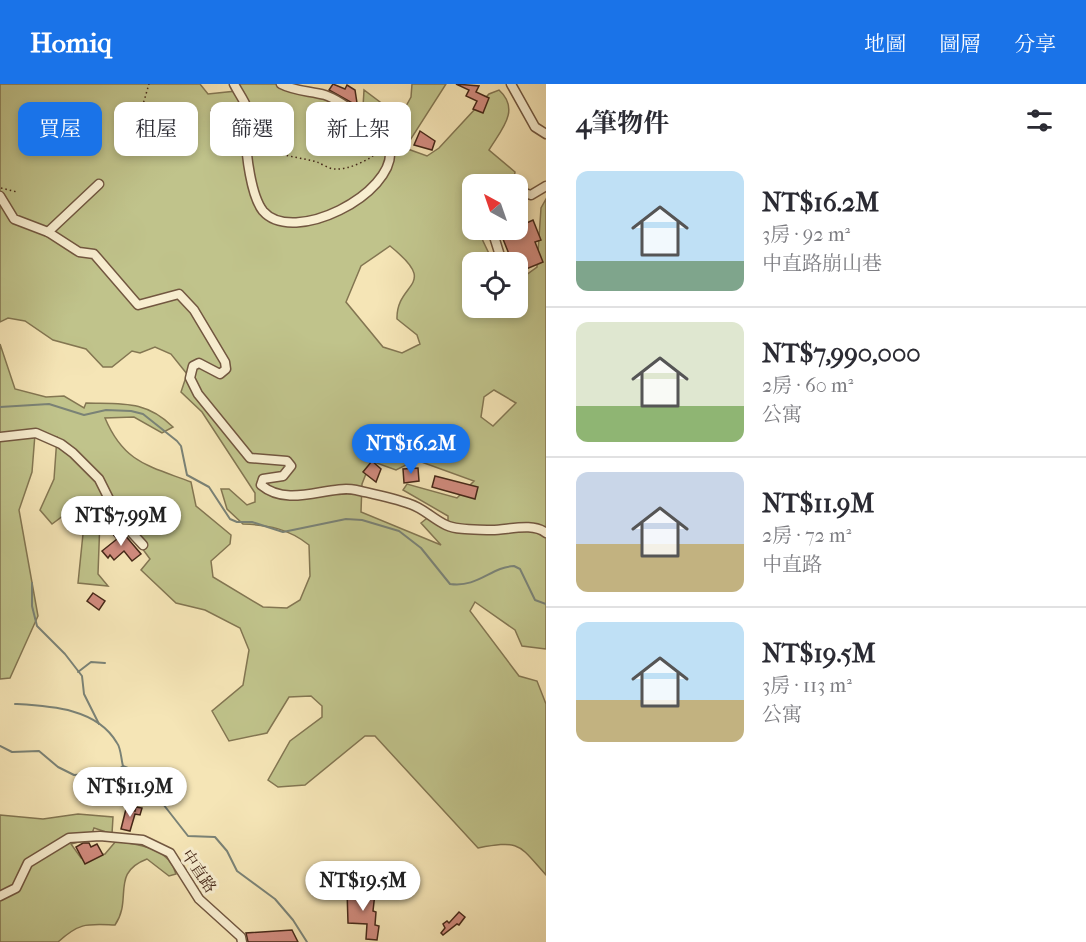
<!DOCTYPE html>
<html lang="zh-TW">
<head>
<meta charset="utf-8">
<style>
  body { margin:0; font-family:"IM FELL French Canon","Noto Serif TC",serif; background:#f2f2f3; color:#2b2b33; height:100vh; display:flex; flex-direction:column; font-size:22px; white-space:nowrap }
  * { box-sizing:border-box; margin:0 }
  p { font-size:20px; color:#7c7c81 }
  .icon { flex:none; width:33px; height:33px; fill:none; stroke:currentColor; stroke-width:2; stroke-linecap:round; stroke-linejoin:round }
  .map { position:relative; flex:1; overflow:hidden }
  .sheet { display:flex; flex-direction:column; background:#fff; width:540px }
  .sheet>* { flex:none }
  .top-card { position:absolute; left:18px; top:18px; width:438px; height:54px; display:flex; gap:12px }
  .needle { width:39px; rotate:320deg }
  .controls { position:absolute; left:462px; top:90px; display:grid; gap:12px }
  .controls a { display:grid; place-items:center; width:66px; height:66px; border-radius:12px; background:#fff; box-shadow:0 3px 9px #0003; font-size:30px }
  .price { position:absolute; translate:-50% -51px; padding:0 14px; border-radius:21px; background:#fff; color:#222; font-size:20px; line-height:39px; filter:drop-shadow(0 2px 3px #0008) }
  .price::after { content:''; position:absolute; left:50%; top:36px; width:18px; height:14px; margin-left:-9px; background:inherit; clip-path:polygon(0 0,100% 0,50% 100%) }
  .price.current { background:#1a73e8; color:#fff }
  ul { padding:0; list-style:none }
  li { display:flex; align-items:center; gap:18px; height:150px; padding:0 30px }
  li+li { border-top:2px solid #e1e1e2 }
  li span { display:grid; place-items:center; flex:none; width:168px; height:120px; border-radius:12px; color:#555 }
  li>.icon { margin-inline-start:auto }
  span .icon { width:72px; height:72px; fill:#fffc; stroke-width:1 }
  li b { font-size:26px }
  h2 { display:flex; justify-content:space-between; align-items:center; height:72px; padding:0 30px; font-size:26px }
  .pill { padding:0 21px; border-radius:12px; background:#fff; box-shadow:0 3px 9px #0003; font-size:21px; line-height:54px }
  .pill.current { background:#1a73e8; color:#fff }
  header { display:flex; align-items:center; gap:36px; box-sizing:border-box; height:84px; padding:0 30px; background:#1a73e8; color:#fff }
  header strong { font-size:28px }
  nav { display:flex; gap:33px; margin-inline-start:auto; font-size:21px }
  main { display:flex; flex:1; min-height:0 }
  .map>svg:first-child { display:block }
  .green { fill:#c0c38b; stroke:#837652; stroke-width:1.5; fill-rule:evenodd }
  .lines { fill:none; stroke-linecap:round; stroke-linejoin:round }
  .stream { stroke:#7a8276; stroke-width:2 }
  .building { fill:#d18b7e; stroke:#462818; stroke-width:1.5 }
  .minor-casing { stroke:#725740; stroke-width:11 }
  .path { stroke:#462818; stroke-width:1.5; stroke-dasharray:1.5 3; stroke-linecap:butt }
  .minor { stroke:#f8eed0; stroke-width:8 }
  .labels { text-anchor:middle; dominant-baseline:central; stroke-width:6; stroke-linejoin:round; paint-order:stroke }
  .street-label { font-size:16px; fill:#462818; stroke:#f8eed0 }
</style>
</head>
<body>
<header>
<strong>Homiq</strong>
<nav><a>地圖</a><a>圖層</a><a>分享</a></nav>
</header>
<main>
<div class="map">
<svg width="546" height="858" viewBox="0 0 546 858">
  <rect width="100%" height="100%" fill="#f5e5b6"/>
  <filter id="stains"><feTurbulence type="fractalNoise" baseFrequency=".00333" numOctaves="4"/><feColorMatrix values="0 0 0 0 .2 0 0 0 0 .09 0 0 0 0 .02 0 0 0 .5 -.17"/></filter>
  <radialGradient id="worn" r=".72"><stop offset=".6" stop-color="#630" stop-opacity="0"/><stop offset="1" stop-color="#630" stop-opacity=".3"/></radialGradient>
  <g class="green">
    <path d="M0,0H200L208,10L236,7L233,0H293L322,10L358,29L363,23L364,6L400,33L411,13L412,0H446L405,64L427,72L439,64L489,10L499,6C521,26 501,46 489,66L515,88L513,100H472V146H481L483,157L493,178H472V224H518V197L537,183L541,124L546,115V565L522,562L515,546L475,518L470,527L519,592L537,597L546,620V791C518,760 521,756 478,764L375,652H365L305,701L278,703L268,696L290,657L322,633V622L311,612L289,613L267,649L229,657L212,627L243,601L249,566L240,544L205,526L176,519L141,486L150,475L109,419L100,435L98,490L108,502L78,499L84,440L71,426L52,440L40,426L54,395L57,353L35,350L32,388L19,426L38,532L10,594L0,595V260L15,305L46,313L64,312L84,324L86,319C122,320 146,316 173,343L162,349L134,333L105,334C124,379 149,382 191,398L196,422L231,451L230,460L211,477L213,493L263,523L287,524L300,516L310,492L309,461C289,445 269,441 243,440L227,425L221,405H229L247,421L255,418V409L202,328L181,308L187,290L171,270L155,263L140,269L132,267L112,283H103L86,265L53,256L25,237L8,234L0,238ZM390,162C441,203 396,197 397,235L417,251L420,260L402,269L383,263L346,218L361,182ZM494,306L516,319L493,342L481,333L484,313ZM416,376L474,397L457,414L407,400L403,406L448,432V438L431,431L421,439L441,461L361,428L362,400L371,377L396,386Z"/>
    <path d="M78,730L113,733L112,750L94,744L90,755L71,760L81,774L105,770L116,757C141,761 168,763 176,790L169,792L147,775C110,789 133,815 115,841C87,840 80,838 58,858H0V731L43,735Z"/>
  </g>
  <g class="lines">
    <g class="stream">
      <path d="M0,323L49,320L84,331L106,326L131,327L143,330L177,357L181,362L187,391L209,403L230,435L237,438H252L283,448L346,435L362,436L399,447L421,464L450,500C478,504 491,483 514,482L520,485L535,516L546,520"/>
      <path d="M32,499V522L37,542L65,570L82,592L84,610L99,640"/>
      <path d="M78,588L91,578L105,579"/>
      <path d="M15,620C50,622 97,624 117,659C121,664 121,675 123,682"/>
      <path d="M0,662L12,668L39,667L58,683L74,691L115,688L123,682L138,688L188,752L215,753L227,767L237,787L275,815L293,836L307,858"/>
    </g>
  </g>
  <g class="building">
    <path d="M333,0L345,5L347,1L355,6L357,19L354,20L329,6Z"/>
    <path d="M456,0L479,2L476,8L489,14L483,29L473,25L477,17L466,12L469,6Z"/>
    <path d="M231,20L233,27L219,31L222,40L216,42L211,27Z"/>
    <path d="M420,47L435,57L432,66L414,61Z"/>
    <path d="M533,136L541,156L535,158L543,178L519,188L518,178L509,170L501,150L518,146V143Z"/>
    <path d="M372,377L381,385L376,398L363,388Z"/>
    <path d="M418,384L419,397L404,399L403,385Z"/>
    <path d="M435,392L478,403L475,415L432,403Z"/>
    <path d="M118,443L141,470L132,477L124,467L114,476L110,471L108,474L102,467L117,455L111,448Z"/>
    <path d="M93,509L105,517L99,526L87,517Z"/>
    <path d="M136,723L142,724L140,731L135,730L130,747L121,745L126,725L135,727Z"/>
    <path d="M83,759H89L91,763L97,760L103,771L85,780L76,763Z"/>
    <path d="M347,806L375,809L373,827L376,828L375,841L379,842L377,856L366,855L367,840L348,839Z"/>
    <path d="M459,828L465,833L459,841L457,840L443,851L441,849L445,844L443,840L447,837L449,839Z"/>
    <path d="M292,846L298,858H248L246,849Z"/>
  </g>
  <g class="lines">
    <defs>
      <g id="minor">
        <path d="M234,0C238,8 244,16 247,24C249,33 247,43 246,52C246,70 251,112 263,127C293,162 395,110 390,66C388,50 340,16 325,11C310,7 294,7 281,0"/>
        <path d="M511,0L535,43L546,50"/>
        <path d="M518,107L531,111L546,102"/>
        <path d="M0,112L14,135L48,148L79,168L94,170L138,221L179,210L194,226L225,278L226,285L220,290L199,279L193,282L190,294L198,310L250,374L287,377L291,382L283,392L263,395L261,401C290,425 328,400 356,406C373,410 393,414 410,420C423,424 433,435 446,441C459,447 478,445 492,446C508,446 533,438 546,449"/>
        <path d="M492,146L502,178"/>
        <path d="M48,148L99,100"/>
        <path d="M0,353L36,349L61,360L73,369L99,395L119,435L143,461"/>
        <path d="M0,812L16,804L28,779L69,754L100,752L143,756L170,769L199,815L241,853L242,858"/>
      </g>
    </defs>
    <use href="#minor" class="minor-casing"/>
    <g class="path">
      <path d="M136,44L149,0"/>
      <path d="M254,57C273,72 295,72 317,78C322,80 329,85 335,85C349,86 373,75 381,64"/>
      <path d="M1,104L17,108"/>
    </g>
    <use href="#minor" class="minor"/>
  </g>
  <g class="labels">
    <g class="street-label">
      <text transform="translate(199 787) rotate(56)">中直路</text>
    </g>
  </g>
  <rect width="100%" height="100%" filter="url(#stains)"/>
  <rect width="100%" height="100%" fill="url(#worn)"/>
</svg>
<div class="controls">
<a><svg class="needle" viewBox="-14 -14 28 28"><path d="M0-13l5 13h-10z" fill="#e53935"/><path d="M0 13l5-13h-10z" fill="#7c7c81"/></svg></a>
<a><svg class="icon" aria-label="locate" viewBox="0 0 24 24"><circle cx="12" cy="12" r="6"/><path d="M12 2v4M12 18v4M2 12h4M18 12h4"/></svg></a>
</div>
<b class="price current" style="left:411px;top:391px">NT$16.2M</b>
<b class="price" style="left:121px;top:463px">NT$7.99M</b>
<b class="price" style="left:130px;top:734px">NT$11.9M</b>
<b class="price" style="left:363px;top:828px">NT$19.5M</b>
<div class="top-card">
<a class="pill current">買屋</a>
<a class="pill">租屋</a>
<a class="pill">篩選</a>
<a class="pill">新上架</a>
</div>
</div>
<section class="sheet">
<h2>4筆物件<svg class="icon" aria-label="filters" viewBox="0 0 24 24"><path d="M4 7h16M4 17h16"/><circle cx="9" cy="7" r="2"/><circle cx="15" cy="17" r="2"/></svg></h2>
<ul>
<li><span style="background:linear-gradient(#bfe0f5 75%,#7fa58c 0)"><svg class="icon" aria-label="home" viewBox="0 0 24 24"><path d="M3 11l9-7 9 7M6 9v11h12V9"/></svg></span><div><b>NT$16.2M</b><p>3房 · 92 m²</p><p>中直路崩山巷</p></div></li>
<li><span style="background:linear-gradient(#dfe7d0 70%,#8fb573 0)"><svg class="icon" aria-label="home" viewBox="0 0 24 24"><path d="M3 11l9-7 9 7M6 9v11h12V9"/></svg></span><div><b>NT$7,990,000</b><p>2房 · 60 m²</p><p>公寓</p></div></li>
<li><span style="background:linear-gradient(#c9d6e8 60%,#c2b280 0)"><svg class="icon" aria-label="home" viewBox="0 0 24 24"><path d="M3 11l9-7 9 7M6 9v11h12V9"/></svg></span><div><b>NT$11.9M</b><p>2房 · 72 m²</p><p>中直路</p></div></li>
<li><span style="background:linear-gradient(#bfe0f5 65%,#c2b280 0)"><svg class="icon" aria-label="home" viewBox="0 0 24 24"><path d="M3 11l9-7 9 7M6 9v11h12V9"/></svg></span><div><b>NT$19.5M</b><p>3房 · 113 m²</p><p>公寓</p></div></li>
</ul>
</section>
</main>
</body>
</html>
